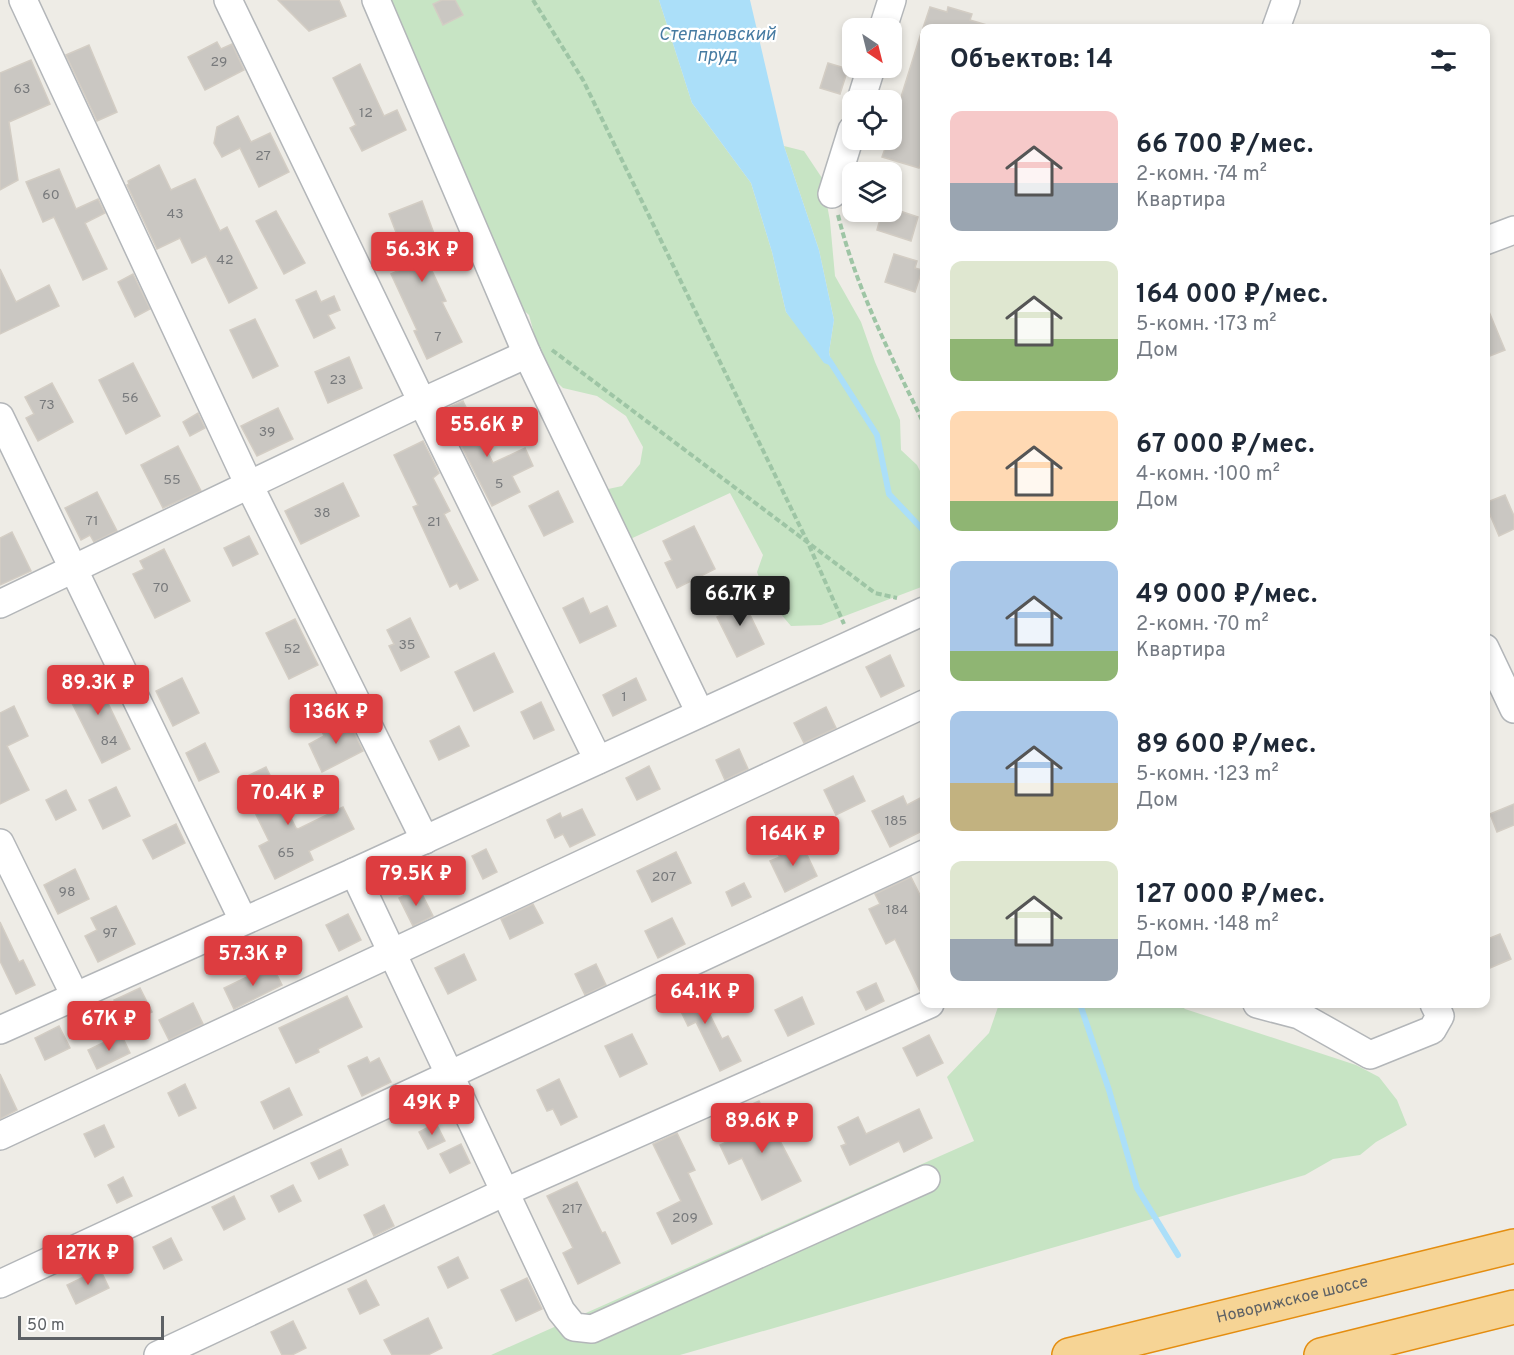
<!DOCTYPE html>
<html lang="ru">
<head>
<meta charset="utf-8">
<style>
  body { margin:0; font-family:Overpass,sans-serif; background:#f2f2f3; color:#1f2937; height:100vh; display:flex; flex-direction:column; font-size:22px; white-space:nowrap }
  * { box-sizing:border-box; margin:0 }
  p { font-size:20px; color:#747a83 }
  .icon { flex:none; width:33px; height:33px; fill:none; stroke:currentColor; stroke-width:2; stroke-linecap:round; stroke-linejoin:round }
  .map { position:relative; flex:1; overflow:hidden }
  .sheet { position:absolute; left:920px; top:24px; width:570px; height:984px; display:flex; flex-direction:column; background:#fff; border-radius:12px; box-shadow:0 3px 9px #0003 }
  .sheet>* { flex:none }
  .needle { width:39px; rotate:145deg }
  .controls { position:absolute; left:842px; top:18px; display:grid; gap:12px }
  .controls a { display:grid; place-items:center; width:60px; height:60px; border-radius:12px; background:#fff; box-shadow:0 3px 9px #0003; font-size:30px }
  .scale { position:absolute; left:18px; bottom:15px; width:146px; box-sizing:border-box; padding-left:6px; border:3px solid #5d6165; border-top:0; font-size:16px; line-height:21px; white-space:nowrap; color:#5d6165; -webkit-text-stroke:4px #fff; paint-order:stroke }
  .price { position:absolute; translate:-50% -51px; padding:0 14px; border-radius:6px; background:#dd3d40; color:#fff; font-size:20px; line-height:39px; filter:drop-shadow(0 2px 3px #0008) }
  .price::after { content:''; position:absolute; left:50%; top:36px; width:18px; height:14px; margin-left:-9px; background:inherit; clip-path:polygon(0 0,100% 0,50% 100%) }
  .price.selected { background:#222; color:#fff }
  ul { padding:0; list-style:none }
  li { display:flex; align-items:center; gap:18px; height:150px; padding:0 30px }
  li span { display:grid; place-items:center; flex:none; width:168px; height:120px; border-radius:12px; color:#555 }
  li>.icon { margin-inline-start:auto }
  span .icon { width:72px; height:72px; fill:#fffc; stroke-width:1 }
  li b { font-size:26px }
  h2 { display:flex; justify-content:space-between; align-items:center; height:72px; padding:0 30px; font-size:26px }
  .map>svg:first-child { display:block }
  .green { fill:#c7e4c4 }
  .water { fill:#abdff9 }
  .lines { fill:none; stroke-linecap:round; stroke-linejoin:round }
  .stream { stroke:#abdff9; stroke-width:6 }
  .building { fill:#cac7c2; stroke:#d3cdc4; stroke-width:1.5 }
  .minor-casing { stroke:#b3b6b9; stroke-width:30 }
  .highway-casing { stroke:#e48d10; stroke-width:36 }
  .path { stroke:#9ec5a5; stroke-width:4; stroke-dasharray:6 3; stroke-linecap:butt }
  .minor { stroke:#fff; stroke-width:27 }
  .highway { stroke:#f6d495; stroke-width:33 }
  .labels { text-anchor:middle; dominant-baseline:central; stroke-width:4.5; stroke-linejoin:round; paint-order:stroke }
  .number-label { font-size:14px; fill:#787a7c }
  .street-label { font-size:16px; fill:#5d6165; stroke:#fff }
  .water-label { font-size:18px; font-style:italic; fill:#467ba2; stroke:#fff }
</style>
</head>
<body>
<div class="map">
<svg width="1514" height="1355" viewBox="0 0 1514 1355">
  <rect width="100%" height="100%" fill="#eeece6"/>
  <g class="green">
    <path d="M390,0H659L692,103L751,183L772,252L786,312L832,366L829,352L834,320L819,250L784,146L804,151L822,178L830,221L835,276L861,322L875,362L900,420L901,450L917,465L924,479V586L821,625L791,626L767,598L757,572L763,555L730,493L626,541L599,491L622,486L640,464L643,447L626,416L597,396L563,388L544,370L529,315L510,298Z"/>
    <path d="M999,1004H1180L1185,1009L1356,1065L1379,1077L1397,1100L1407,1125L1376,1142L1360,1155L1333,1159L1305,1175L680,1355H491L974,1141L947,1077L989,1033Z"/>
  </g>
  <path class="water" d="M659,0H750L784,146L819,250L834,320L829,352L832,366L824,363L786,312L772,252L751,183L692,103Z"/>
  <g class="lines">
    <g class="stream">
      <path d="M829,360L877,435L889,494L924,531"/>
      <path d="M1080,1004L1109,1090L1137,1188L1178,1255"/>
    </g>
  </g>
  <g class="building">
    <path d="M278,0H339L346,16L309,31Z"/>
    <path d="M442,0H455L463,15L443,25L433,4Z"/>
    <path d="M930,7L947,12L948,7L972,14L970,20L987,25L986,28H923Z"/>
    <path d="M921,33L924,34V153L919,168L882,157L888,140H891V129Z"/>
    <path d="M217,42L221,49L232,44L244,70L205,90L188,57Z"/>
    <path d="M89,45L117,112L97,121L66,55Z"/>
    <path d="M31,60L50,104L9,122L18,180L0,190V73Z"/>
    <path d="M828,63L848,69L840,94L820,88Z"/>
    <path d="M360,64L384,116L397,110L406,130L362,151L350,128L356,125L333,78Z"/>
    <path d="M238,116L251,142L270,133L289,172L259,187L240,148L222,157L214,143L217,127Z"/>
    <path d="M159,165L171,190L195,179L220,231L227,227L257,288L229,303L206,256L192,263L180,238L157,249L127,185L129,184L128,181Z"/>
    <path d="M59,169L76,209L98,199L105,213L85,223L107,269L83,280L54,217L43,222L26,182Z"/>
    <path d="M422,201L436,239L420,245L446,301L442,302L462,342L427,359L414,331L417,330L391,274L409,266L389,214Z"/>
    <path d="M891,208L918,217L911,241L877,230L882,212H891Z"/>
    <path d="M276,211L305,263L284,274L256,221Z"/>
    <path d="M894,254L917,261L915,268L922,270L915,292L885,282Z"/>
    <path d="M0,269L16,302L49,285L59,306L0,334Z"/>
    <path d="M133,274L150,309L135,317L118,282Z"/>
    <path d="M316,291L321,302L334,296L340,310L328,315L335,328L314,338L296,300Z"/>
    <path d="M1485,302L1505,350L1485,358Z"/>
    <path d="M255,319L278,366L253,378L230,330Z"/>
    <path d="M349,357L362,388L328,403L315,372Z"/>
    <path d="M133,363L160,416L126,434L99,380Z"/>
    <path d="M52,383L73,422L38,441L26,418L34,414L25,397Z"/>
    <path d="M463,401L493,463L525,448L533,466L512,476L520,492L492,506L443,410Z"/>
    <path d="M278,408L293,439L257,456L241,426Z"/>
    <path d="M198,413L205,428L190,436L183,422Z"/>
    <path d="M423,441L439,473L433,478L450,511L444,514L478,580L460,589L457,583L450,587L413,507L418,505L394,455Z"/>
    <path d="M178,446L201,491L163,508L141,465Z"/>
    <path d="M343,483L359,516L301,544L285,511Z"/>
    <path d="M558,491L573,522L544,536L529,506Z"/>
    <path d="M97,492L117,531L94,542L90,535L81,540L65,508Z"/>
    <path d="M1505,495L1514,516V529L1499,536L1485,503Z"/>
    <path d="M694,526L715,569L677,588L665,563L672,560L663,541Z"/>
    <path d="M12,532L31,571L0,585V538Z"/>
    <path d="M249,536L258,554L233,566L224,548Z"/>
    <path d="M164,549L190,601L155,618L133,574L144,569L140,561Z"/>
    <path d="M740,594L764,644L737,657L717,617L727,612L722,603Z"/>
    <path d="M583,598L590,614L607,606L616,626L580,643L563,608Z"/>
    <path d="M410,618L429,657L401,671L389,646L394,644L387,630Z"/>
    <path d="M295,619L318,665L289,679L266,633Z"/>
    <path d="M494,653L513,692L474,711L455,672Z"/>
    <path d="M890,655L904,686L881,697L866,667Z"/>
    <path d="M97,667L110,695L105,697L130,749L102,763L70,699L80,694L73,679Z"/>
    <path d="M182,678L199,713L173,726L156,691Z"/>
    <path d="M636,678L646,700L613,716L603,695Z"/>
    <path d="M541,702L554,730L534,739L521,712Z"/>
    <path d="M14,706L28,736L7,746L29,790L0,804V713Z"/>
    <path d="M826,707L836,728L804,743L794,723Z"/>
    <path d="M346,716L363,751L322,772L309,744L324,736L321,729Z"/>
    <path d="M459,726L469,746L439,760L430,741Z"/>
    <path d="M205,743L219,772L199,781L186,753Z"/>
    <path d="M739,749L748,769L725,780L716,760Z"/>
    <path d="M649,766L660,789L637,800L626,778Z"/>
    <path d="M266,767L296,828L298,829L343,807L354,829L309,851L313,860L275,879L259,846L269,841L239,780Z"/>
    <path d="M853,776L865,801L836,815L824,790Z"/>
    <path d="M116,787L130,816L103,829L89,800Z"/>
    <path d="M66,790L76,810L56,820L46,800Z"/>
    <path d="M903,796L907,805L924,796V830L890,847L872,811Z"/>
    <path d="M1514,804V825L1497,832L1490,814Z"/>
    <path d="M582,809L595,835L570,847L563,834L555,838L547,820L560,813L562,818Z"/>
    <path d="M176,824L185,843L153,859L143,840Z"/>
    <path d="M801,842L817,876L785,892L770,861L780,857L778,854Z"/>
    <path d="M486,849L497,872L483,879L472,856Z"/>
    <path d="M676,852L691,883L652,902L637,871Z"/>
    <path d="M75,869L89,899L58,914L44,885Z"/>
    <path d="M911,877L924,903V989L920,991L895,939L886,944L869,909L880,904L875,894Z"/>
    <path d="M744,883L751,897L732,906L726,892Z"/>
    <path d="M419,888L433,916L413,926L399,898Z"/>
    <path d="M533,904L543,923L510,939L501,919Z"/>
    <path d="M116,906L135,944L98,962L85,936L97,930L91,918Z"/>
    <path d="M348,914L361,940L339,951L326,925Z"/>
    <path d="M672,918L685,944L658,958L645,931Z"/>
    <path d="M0,922L19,962L23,960L35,985L16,994L0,961Z"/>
    <path d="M1500,934L1511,959L1485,970V940Z"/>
    <path d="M464,954L476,980L448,994L435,968Z"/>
    <path d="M596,964L606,985L585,995L575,974Z"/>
    <path d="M272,965L282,985L234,1009L224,988Z"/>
    <path d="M692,979L722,1039L728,1036L741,1061L720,1071L696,1022L688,1026L673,995L680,992L677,986Z"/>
    <path d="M876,983L884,1001L866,1010L857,992Z"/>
    <path d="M140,988L152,1012L126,1025L114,1000Z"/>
    <path d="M347,996L362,1027L318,1049L319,1052L296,1063L279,1028Z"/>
    <path d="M802,997L814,1024L788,1036L775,1010Z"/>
    <path d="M193,1003L203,1024L169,1040L159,1020Z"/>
    <path d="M59,1026L70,1048L45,1060L35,1038Z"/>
    <path d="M121,1034L130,1053L97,1069L88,1050Z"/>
    <path d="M632,1034L647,1064L620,1077L605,1046Z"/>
    <path d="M929,1035L943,1063L917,1076L903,1048Z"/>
    <path d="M367,1057L370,1063L379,1058L391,1082L362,1096L348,1066Z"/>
    <path d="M0,1074L17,1110L0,1119Z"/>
    <path d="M559,1079L577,1117L561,1125L553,1109L547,1111L537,1090Z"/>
    <path d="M185,1084L196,1108L179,1116L168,1093Z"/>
    <path d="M289,1088L302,1115L274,1129L261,1102Z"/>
    <path d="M759,1101L801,1181L762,1200L742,1158L729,1164L720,1145L749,1131L739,1110Z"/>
    <path d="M919,1109L932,1138L904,1152L899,1141L850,1165L841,1146L846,1144L838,1127L858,1117L866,1134Z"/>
    <path d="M436,1123L445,1141L428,1149L419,1132Z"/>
    <path d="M104,1125L114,1147L95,1157L84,1134Z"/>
    <path d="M677,1133L695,1170L688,1173L712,1224L672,1244L657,1213L681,1201L653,1144Z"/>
    <path d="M461,1144L470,1163L450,1173L440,1154Z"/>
    <path d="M341,1149L348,1165L319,1179L311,1163Z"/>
    <path d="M123,1177L132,1196L117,1203L108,1185Z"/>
    <path d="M577,1182L602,1233L605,1232L620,1263L578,1284L563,1253L573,1248L547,1196Z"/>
    <path d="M293,1185L301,1201L279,1212L271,1196Z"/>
    <path d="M234,1196L245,1219L224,1230L212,1207Z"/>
    <path d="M384,1205L394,1226L374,1236L364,1215Z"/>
    <path d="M171,1238L182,1260L164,1269L153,1247Z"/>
    <path d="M458,1257L468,1278L448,1288L438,1267Z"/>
    <path d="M100,1269L109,1288L76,1304L67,1285Z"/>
    <path d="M527,1278L542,1309L516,1321L501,1290Z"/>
    <path d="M366,1280L379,1305L360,1314L348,1289Z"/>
    <path d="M428,1318L442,1348L428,1355H392L384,1340Z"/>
    <path d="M293,1321L306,1348L292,1355H282L271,1332Z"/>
  </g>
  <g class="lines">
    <defs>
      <g id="minor">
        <path d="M23,0L249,485L425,840"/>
        <path d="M228,0L422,402L598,760"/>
        <path d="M376,0L527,354L700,713"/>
        <path d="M883,28L892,0"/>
        <path d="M1276,28L1286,0"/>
        <path d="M861,100L871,68"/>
        <path d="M832,194L852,130"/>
        <path d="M1485,241L1514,230"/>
        <path d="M0,417L243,920"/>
        <path d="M0,604L422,402L527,354"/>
        <path d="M1485,648L1514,709"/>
        <path d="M0,843L75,996"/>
        <path d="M354,872L561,1311L574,1327L592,1329L926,1179"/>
        <path d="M1257,1004L1299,1015L1370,1055L1432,1030L1440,1016L1434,1004"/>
        <path d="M0,1030L354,872L924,611"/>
        <path d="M0,1136L924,704"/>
        <path d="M0,1284L924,854"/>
        <path d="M158,1355L505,1192L930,1004"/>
      </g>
      <g id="highway">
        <path id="s1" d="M1069,1355L1514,1246"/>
        <path d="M1321,1355L1514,1307"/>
      </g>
    </defs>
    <use href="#minor" class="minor-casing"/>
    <use href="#highway" class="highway-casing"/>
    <g class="path">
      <path d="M533,0L583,80L808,543L844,624"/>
      <path d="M838,215C856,288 891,356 924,424"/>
      <path d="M552,350L875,593L897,598"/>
    </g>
    <use href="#minor" class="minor"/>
    <use href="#highway" class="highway"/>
  </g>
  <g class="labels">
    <g class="number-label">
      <text x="219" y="62">29</text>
      <text x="22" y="89">63</text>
      <text x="366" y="113">12</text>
      <text x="263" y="156">27</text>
      <text x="51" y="195">60</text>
      <text x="175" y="214">43</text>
      <text x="225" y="260">42</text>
      <text x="438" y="337">7</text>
      <text x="338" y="380">23</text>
      <text x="130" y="398">56</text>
      <text x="47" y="405">73</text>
      <text x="267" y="432">39</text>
      <text x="172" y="480">55</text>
      <text x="499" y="484">5</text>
      <text x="322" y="513">38</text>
      <text x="92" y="521">71</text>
      <text x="434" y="522">21</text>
      <text x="161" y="588">70</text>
      <text x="407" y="645">35</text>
      <text x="292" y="649">52</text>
      <text x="624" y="697">1</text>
      <text x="109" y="741">84</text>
      <text x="896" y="821">185</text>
      <text x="286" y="853">65</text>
      <text x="664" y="877">207</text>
      <text x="67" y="892">98</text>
      <text x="897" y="910">184</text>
      <text x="110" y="933">97</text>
      <text x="572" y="1209">217</text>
      <text x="685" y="1218">209</text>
    </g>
    <g class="street-label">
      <text stroke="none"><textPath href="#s1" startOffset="230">Новорижское шоссе</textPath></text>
    </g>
    <g class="water-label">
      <text x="717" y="35">Степановский<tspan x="717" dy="21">пруд</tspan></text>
    </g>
  </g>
</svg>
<div class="controls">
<a><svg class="needle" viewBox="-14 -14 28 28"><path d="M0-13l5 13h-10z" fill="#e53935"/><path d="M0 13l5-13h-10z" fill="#747a83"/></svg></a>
<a><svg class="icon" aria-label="locate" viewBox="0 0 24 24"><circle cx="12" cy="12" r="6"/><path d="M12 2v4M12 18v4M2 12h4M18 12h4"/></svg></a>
<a><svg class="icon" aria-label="layers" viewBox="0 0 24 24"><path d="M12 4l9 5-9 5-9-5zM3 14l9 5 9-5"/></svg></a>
</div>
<div class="scale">50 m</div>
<b class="price" style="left:422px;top:283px">56.3K ₽</b>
<b class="price" style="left:487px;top:458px">55.6K ₽</b>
<b class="price selected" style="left:740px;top:627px">66.7K ₽</b>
<b class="price" style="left:98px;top:716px">89.3K ₽</b>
<b class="price" style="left:336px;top:745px">136K ₽</b>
<b class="price" style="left:288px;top:826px">70.4K ₽</b>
<b class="price" style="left:793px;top:867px">164K ₽</b>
<b class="price" style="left:416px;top:907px">79.5K ₽</b>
<b class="price" style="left:253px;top:987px">57.3K ₽</b>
<b class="price" style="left:705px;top:1025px">64.1K ₽</b>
<b class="price" style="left:109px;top:1052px">67K ₽</b>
<b class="price" style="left:432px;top:1136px">49K ₽</b>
<b class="price" style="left:762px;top:1154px">89.6K ₽</b>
<b class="price" style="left:88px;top:1286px">127K ₽</b>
<section class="sheet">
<h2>Объектов: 14<svg class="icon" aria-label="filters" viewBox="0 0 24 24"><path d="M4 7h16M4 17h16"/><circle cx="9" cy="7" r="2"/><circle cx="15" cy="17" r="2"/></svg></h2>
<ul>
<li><span style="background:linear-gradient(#f6c9c9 60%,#9aa5b1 0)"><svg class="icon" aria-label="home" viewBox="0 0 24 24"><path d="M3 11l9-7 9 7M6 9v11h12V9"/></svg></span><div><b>66 700 ₽/мес.</b><p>2-комн. · 74 m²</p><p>Квартира</p></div></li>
<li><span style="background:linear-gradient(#dfe7d0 65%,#8fb573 0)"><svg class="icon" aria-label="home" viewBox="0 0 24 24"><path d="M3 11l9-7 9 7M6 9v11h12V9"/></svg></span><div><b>164 000 ₽/мес.</b><p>5-комн. · 173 m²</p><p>Дом</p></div></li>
<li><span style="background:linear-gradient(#ffd9b3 75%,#8fb573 0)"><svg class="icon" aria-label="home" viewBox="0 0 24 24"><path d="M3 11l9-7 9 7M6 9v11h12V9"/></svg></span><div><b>67 000 ₽/мес.</b><p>4-комн. · 100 m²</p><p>Дом</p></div></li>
<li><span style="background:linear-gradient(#a9c7e8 75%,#8fb573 0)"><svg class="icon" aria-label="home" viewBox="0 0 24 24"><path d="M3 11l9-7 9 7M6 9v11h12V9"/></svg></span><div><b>49 000 ₽/мес.</b><p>2-комн. · 70 m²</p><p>Квартира</p></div></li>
<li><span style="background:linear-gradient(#a9c7e8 60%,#c2b280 0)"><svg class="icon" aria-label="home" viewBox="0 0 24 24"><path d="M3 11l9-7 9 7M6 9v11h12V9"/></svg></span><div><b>89 600 ₽/мес.</b><p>5-комн. · 123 m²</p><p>Дом</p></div></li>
<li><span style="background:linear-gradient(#dfe7d0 65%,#9aa5b1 0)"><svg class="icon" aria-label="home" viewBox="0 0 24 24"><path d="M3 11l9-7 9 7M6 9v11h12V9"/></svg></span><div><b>127 000 ₽/мес.</b><p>5-комн. · 148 m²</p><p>Дом</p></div></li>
</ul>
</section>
</div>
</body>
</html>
